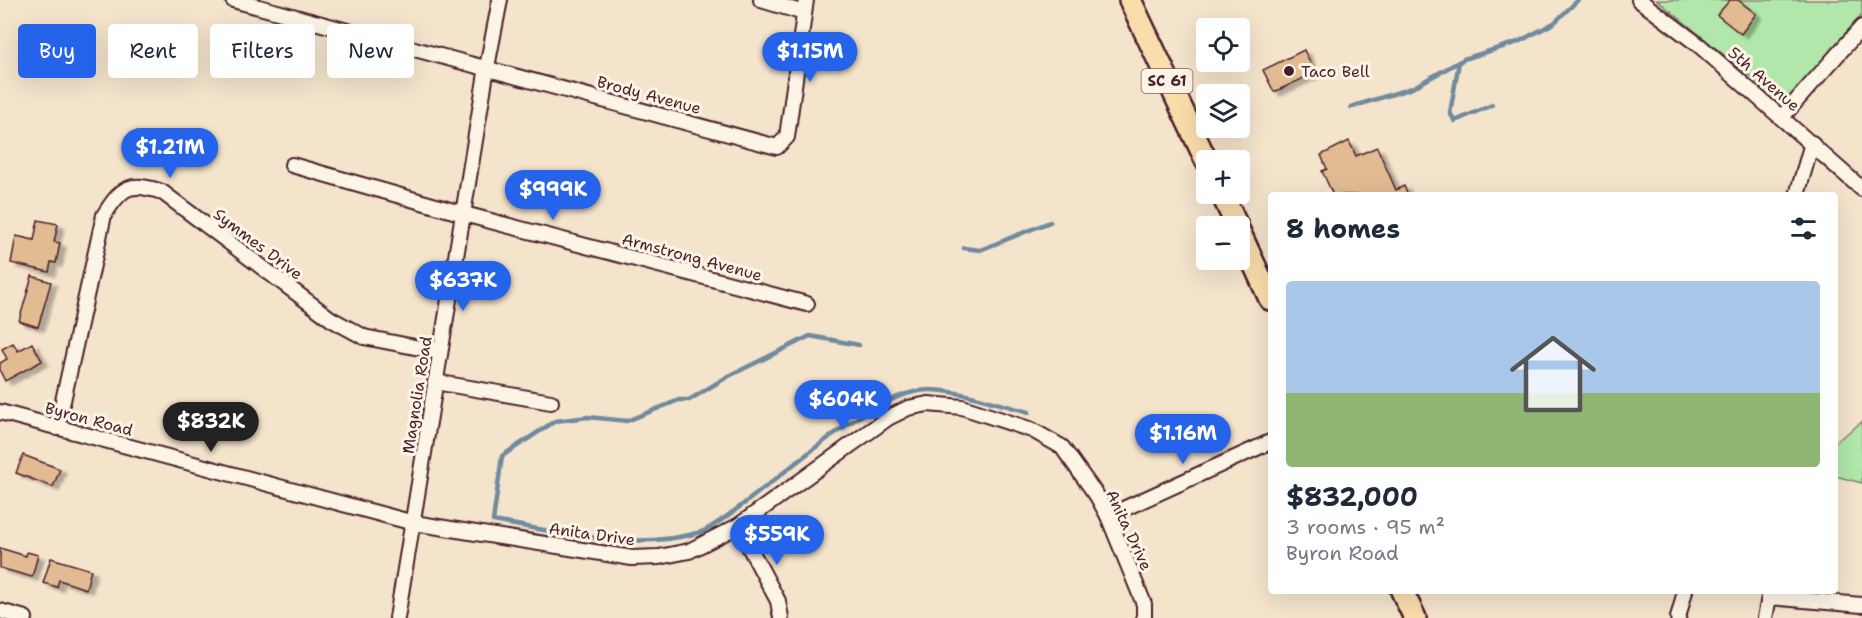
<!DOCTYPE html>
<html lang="en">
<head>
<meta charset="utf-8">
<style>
  body { margin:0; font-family:"Shantell Sans",sans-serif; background:#f6f6f7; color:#1f2937; height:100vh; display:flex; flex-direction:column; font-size:22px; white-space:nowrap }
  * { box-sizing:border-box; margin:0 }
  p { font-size:20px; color:#747a83 }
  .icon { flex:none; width:33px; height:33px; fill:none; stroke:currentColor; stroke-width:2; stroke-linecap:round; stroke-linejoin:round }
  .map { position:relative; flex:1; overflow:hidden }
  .side { position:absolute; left:1268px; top:192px; width:570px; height:402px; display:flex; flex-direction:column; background:#fff; border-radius:6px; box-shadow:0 6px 24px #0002 }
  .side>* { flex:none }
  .top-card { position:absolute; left:18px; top:24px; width:570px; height:54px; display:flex; gap:12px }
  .controls { position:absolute; left:1196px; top:18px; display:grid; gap:12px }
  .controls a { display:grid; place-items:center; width:54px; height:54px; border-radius:6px; background:#fff; box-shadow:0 6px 24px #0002; font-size:30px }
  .price { position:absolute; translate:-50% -51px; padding:0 14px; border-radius:21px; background:#2563eb; color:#fff; font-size:20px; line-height:39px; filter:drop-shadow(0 2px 3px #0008) }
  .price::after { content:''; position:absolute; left:50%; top:36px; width:18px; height:14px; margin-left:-9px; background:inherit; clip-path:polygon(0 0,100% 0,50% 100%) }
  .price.active { background:#222; color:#fff }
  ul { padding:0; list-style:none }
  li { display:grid; align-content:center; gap:12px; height:318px; padding:0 18px }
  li+li { border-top:2px solid #e0e1e3 }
  li span { display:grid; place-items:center; height:186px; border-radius:6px; color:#555 }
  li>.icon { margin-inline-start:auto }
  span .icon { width:108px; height:108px; fill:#fffc; stroke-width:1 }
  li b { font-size:26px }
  h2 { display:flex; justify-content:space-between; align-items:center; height:72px; padding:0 18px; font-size:26px }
  .chip { padding:0 21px; border-radius:6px; background:#fff; box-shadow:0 6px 24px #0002; font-size:21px; line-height:54px }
  .chip.active { background:#2563eb; color:#fff }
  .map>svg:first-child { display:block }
  .green { fill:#b1e7aa; stroke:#7e836a; stroke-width:1.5 }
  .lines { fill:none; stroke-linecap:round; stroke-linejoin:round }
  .stream { stroke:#708a9e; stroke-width:4.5 }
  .building { fill:#e2bb92; stroke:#4a1f2b; stroke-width:1.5; filter:url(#shadow) }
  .minor-casing { stroke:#4a1f2b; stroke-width:18 }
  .primary-casing { stroke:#4a1f2b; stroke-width:26 }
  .minor { stroke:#fcf5e5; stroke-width:14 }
  .primary { stroke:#fbddab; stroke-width:21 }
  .poi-dot { fill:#4a1f2b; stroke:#fcf5e5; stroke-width:2 }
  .labels { text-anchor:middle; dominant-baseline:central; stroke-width:6; stroke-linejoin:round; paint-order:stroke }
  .shield { fill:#fcf5e5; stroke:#7f5f63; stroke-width:1.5 }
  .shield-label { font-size:15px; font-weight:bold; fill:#4a1f2b }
  .poi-label { font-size:16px; fill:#4a1f2b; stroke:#fcf5e5; text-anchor:start }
  .street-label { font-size:16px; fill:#4a1f2b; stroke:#fcf5e5 }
</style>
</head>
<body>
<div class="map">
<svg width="1862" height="618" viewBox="0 0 1862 618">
  <defs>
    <filter id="shadow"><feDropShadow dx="6" dy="4" stdDeviation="1.5" flood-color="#0004"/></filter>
  </defs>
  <rect width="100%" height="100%" fill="#f4e4cc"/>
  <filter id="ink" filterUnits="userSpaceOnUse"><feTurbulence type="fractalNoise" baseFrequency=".0167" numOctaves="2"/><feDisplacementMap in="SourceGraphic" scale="12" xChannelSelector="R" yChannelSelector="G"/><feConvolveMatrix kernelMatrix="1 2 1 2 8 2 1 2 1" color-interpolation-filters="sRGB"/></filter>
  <g filter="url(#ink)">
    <g class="green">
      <path d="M1657,0H1862V15L1784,104Z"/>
      <path d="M1862,422V483L1835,476L1834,443Z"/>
    </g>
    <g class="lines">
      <g class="stream">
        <path d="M1459,62L1450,113L1455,121L1492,105"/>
        <path d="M1351,107L1412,88L1464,59L1518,42L1554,23L1578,0"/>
        <path d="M964,248L980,250L1050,222"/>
        <path d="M859,345L810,336L727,377L689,400H679L627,421L588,417L555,421L502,456L493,521C560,532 634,552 701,532C714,528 751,498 764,488C804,457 881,389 931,390C964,391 997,404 1029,412"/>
      </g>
    </g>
    <g class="building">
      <path d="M1730,0H1738L1756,14L1741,34L1717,15Z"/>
      <path d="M1304,50L1315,73L1274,92L1263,70Z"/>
      <path d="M1349,141L1356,156L1377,147L1396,190L1404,186L1408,195H1333L1322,171L1327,169L1321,155Z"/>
      <path d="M38,220L58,224L54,242L60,243L56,263L51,262L49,272L11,263L16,236L34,240Z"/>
      <path d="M32,276L51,282L38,327L19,321Z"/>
      <path d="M13,343L18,351L32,343L42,361L5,381L0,371V363L7,359L2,349Z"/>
      <path d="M23,455L60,469L53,487L16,473Z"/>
      <path d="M0,548L26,556L27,552L38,555L32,577L0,568Z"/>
      <path d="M51,558L91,570L86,589L59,580L57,587L43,583Z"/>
    </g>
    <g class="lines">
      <defs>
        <g id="minor">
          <path d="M233,0L777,147L787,137L806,0"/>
          <path d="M761,0L804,13"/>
          <path d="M1639,0L1700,46L1862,189"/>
          <path d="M1782,117L1862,27"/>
          <path d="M292,165L464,214L807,304"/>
          <path d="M1797,195L1812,143"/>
          <path d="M435,382L551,402"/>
          <path d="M0,412L414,523L632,558L659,557L689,551L738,526L888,418L908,408L928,404L962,407L1032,430L1062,447L1097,496L1108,516L1144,604V618"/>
          <path d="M57,428L104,215C122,187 129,181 162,192L331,319L364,337L440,352"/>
          <path d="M1108,516L1270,442"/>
          <path d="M738,526L778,601L781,618"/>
          <path d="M0,611L25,618"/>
          <path d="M397,618L487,67L500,0"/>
          <path d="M1678,618L1685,591"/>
          <path d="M1765,618L1769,597L1862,605"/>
        </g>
        <g id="primary">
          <path d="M1130,0L1206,160"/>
          <path d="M1222,194L1237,226"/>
          <path d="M1239,231L1270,299"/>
          <path d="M1402,591L1415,618"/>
        </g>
      </defs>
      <use href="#minor" class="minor-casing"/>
      <use href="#primary" class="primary-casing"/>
      <use href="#minor" class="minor"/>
      <use href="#primary" class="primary"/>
    </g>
  </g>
  <circle class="poi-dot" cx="1289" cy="71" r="6"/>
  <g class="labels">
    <rect class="shield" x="1141.5" y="69" width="51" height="24" rx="4.5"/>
    <g class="shield-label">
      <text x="1167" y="81">SC 61</text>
    </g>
    <g class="poi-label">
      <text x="1301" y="71">Taco Bell</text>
    </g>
    <g class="street-label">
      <text transform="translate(1764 79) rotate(41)">5th Avenue</text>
      <text transform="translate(649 95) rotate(15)">Brody Avenue</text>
      <text transform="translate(258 244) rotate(37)">Symmes Drive</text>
      <text transform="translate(692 257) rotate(15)">Armstrong Avenue</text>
      <text transform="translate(417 395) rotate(-81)">Magnolia Road</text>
      <text transform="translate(89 419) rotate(15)">Byron Road</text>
      <text transform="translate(1129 530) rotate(65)">Anita Drive</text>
      <text transform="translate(592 534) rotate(8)">Anita Drive</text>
    </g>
  </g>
</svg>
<div class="controls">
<a><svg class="icon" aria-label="locate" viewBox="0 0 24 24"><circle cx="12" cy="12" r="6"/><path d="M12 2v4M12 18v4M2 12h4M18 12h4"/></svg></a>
<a><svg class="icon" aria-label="layers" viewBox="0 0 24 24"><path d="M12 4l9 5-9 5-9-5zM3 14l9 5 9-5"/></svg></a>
<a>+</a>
<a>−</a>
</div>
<b class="price" style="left:810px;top:83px">$1.15M</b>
<b class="price" style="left:170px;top:179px">$1.21M</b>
<b class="price" style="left:553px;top:221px">$999K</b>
<b class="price" style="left:463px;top:312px">$637K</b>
<b class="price" style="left:843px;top:431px">$604K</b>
<b class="price active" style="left:211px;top:453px">$832K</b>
<b class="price" style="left:1183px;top:465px">$1.16M</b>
<b class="price" style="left:777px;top:566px">$559K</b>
<div class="top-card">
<a class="chip active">Buy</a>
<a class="chip">Rent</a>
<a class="chip">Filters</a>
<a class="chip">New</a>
</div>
<section class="side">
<h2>8 homes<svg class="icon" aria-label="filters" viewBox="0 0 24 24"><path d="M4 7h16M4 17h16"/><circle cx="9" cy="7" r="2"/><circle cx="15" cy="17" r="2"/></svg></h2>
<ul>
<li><span style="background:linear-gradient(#a9c7e8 60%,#8fb573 0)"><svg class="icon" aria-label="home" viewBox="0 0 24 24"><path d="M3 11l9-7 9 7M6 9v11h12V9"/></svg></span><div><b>$832,000</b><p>3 rooms · 95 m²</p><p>Byron Road</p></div></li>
</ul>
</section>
</div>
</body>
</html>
